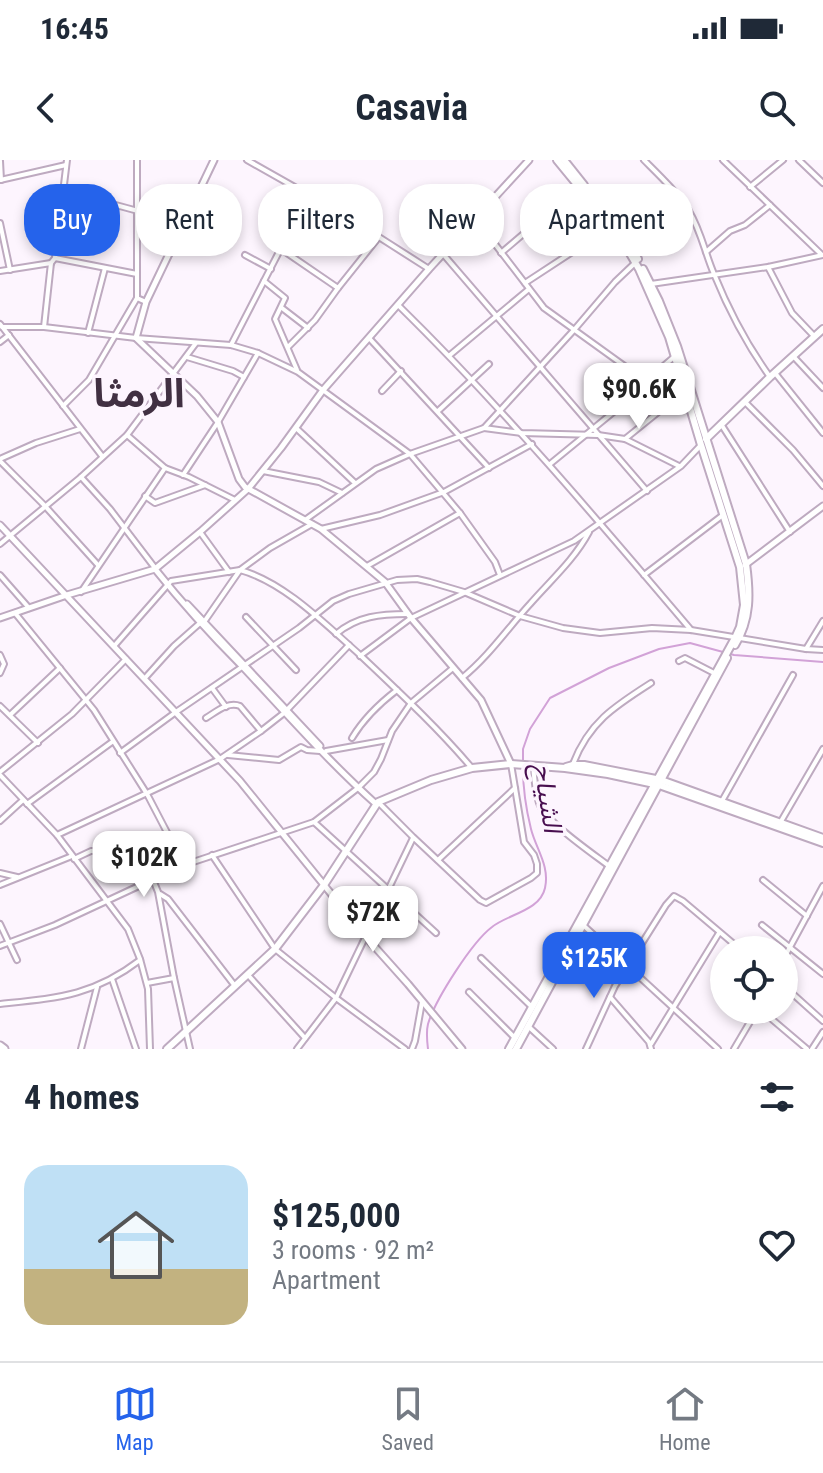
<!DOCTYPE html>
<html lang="en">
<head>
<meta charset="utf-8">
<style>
  body { margin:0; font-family:"Roboto Condensed","Noto Sans Arabic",sans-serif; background:#f6f6f7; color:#1f2937; height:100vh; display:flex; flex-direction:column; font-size:30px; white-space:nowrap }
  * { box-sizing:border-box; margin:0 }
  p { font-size:26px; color:#747a83 }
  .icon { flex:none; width:44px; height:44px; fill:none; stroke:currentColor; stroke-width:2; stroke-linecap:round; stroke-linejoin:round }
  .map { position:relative; height:889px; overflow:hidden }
  .drawer { display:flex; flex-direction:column; background:#fff; flex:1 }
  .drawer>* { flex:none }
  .banner { position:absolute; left:24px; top:24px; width:776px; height:72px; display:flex; gap:16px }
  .controls { position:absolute; left:710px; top:776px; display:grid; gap:16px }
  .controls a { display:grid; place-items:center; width:88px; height:88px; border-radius:50%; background:#fff; box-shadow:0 4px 12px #0003; font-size:40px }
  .price { position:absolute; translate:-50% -68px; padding:0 18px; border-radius:16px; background:#fff; color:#222; font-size:26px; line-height:52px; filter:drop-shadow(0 2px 4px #0008) }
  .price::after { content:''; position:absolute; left:50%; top:48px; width:24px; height:18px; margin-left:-12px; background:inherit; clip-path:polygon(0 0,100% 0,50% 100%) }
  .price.on { background:#2563eb; color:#fff }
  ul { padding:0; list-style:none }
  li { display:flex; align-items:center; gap:24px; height:200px; padding:0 24px }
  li+li { border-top:2px solid #e0e1e3 }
  li span { display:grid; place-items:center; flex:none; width:224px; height:160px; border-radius:24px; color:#555 }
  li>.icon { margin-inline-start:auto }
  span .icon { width:96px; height:96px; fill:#fffc; stroke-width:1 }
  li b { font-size:34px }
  h2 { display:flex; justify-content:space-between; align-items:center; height:96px; padding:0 24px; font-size:34px }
  .pill { padding:0 28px; border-radius:32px; background:#fff; box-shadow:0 4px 12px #0003; font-size:28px; line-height:72px }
  .pill.on { background:#2563eb; color:#fff }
  .status { display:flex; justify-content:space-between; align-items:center; height:56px; padding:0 40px; background:#fff; direction:ltr }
  .status svg { height:22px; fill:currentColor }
  header { display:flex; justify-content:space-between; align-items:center; height:104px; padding:0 24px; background:#fff; font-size:36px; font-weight:700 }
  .dock { display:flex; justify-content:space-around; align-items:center; height:112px; border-top:2px solid #e0e1e3; background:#fff; font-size:22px; color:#747a83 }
  .dock a { display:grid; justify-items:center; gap:4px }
  .dock .on { color:#2563eb }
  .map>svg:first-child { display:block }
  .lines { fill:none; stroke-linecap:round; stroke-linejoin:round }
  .stream { stroke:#d2a2d7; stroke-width:2 }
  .minor-casing { stroke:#beaac0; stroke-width:8 }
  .tertiary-casing { stroke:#beaac0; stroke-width:9 }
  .secondary-casing { stroke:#beaac0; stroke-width:10 }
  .trunk-casing { stroke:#beaac0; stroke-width:11 }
  .minor { stroke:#fff; stroke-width:4 }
  .tertiary { stroke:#fff; stroke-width:5 }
  .secondary { stroke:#fff; stroke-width:6 }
  .trunk { stroke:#fff; stroke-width:7 }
  .labels { text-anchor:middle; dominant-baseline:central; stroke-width:7; stroke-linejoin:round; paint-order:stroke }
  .water-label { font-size:26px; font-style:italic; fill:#480e4f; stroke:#fdf5fe }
  .town-label { font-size:40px; font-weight:bold; fill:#413042; stroke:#fdf5fe }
</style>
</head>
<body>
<div class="status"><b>16:45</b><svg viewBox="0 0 49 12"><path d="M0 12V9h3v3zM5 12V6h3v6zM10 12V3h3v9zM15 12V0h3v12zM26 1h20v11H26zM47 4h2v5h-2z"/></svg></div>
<header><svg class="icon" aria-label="back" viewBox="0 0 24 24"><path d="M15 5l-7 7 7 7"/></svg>Casavia<svg class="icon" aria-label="search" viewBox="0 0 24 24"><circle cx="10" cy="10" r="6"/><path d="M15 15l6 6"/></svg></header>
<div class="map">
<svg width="823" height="889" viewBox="0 0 823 889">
  <rect width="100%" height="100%" fill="#fdf5fe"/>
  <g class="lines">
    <g class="stream">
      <path d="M523,601V589L530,569L550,538L609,508L659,489L690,483L734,495L823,502"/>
      <path d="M428,889C427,881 426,872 428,864C435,840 472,782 492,767C508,754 540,751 545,728C550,706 536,689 531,669C526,649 523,628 523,608"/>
    </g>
    <defs>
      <g id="minor">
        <path d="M137,0V138L146,142"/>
        <path d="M247,0L346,56L429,109"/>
        <path d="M644,0C660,16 677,32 689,51C701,71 705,93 714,114C729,151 747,185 770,217"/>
        <path d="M723,0L821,94"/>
        <path d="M799,0L823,23"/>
        <path d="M0,1L1,20"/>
        <path d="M0,20L66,5"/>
        <path d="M750,27L783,0"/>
        <path d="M64,31L138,51"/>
        <path d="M475,58L544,148L669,238L667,245L625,279"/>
        <path d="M0,63L10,110"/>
        <path d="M180,70L213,86"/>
        <path d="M281,89L338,128L378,78"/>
        <path d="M706,92L730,71L745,65L770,45"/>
        <path d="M501,93L535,64"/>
        <path d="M443,94L647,331"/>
        <path d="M245,95L271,109"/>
        <path d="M55,98L137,114"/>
        <path d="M768,107L792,153L814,176"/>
        <path d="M0,111L51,103"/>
        <path d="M264,121L285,138L275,159L297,210"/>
        <path d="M525,123L612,66"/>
        <path d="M651,124L768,107L823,95"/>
        <path d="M398,145C503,248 596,358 691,470"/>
        <path d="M282,148L308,168"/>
        <path d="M0,164L102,296"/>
        <path d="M2,167H44L136,178L231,185L258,193L298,212L410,294L460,353L495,402L500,415"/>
        <path d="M44,167L51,103L55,98L67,0"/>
        <path d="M88,173L105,108"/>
        <path d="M369,178L489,308"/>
        <path d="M0,182L9,175"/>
        <path d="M231,185L281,88L315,38"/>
        <path d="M288,187L315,160L338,128"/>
        <path d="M450,195L529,129"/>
        <path d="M793,196L823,228"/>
        <path d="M187,197L233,211L244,217"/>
        <path d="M775,213L823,273"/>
        <path d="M646,221L674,197"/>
        <path d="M382,231L401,211"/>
        <path d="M745,242L793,290L823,326"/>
        <path d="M63,246L89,220L137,138"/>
        <path d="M438,251L489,204"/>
        <path d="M721,264L790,372"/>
        <path d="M296,268L355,323"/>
        <path d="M484,268L522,273L598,275L625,279L679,306"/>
        <path d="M127,275L165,308L189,317L235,340"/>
        <path d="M0,299L36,283L80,269"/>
        <path d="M0,301L45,346L98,405"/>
        <path d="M550,304L649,223"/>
        <path d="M263,311L319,322L342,333"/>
        <path d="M183,315L218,262L258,193"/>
        <path d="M81,317L110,349L155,408"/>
        <path d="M145,336L155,343L205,325"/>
        <path d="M305,360L376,309L410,294L484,268L574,170L615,122L635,103"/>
        <path d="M321,369L380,355L444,332L532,284"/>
        <path d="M200,372L229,412"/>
        <path d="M0,384L81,317L127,275L196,183"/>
        <path d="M367,406L460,353"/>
        <path d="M0,415L29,448"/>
        <path d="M644,415L723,355"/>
        <path d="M81,432L165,308"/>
        <path d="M15,453L94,550L147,634L184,705"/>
        <path d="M246,457L296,510"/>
        <path d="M204,462L240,410L270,388L312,364"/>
        <path d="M336,474C357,456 381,454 408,454"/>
        <path d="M115,485L171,421L240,410C284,422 325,464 359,494C398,531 436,566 471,607"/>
        <path d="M806,489L823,461"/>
        <path d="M0,495L4,504L0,513"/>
        <path d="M360,496L411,458L574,381L681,306L701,285"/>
        <path d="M679,501L685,498L714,513"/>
        <path d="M145,518L174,486L200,463"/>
        <path d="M462,518C489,496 507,469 530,444C551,420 574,400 589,372"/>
        <path d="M212,528L226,547"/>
        <path d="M0,546L38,583"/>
        <path d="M10,555L60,508"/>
        <path d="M206,558C216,552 228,541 240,546L261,571"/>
        <path d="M352,578C364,558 380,543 397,530"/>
        <path d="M326,591L388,580"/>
        <path d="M120,593L176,552L299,468L333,441L349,434L397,420L417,419L430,422L464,432L520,456L563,468L600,473L652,468L691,470L806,489L823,490"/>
        <path d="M228,595L279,600L301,587L307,590L320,591"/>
        <path d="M573,604C589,562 615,546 651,523"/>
        <path d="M533,605C534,617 535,631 539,643C545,661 592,693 609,706"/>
        <path d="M0,612L72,554L126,499"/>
        <path d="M0,615L57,675L128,769L140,799L148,829L150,889"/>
        <path d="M722,641L793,515"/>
        <path d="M378,642L413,677L480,740L486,743L531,718L537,713V704L534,695L524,682L511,604"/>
        <path d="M27,644L112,582"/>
        <path d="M0,661L23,640"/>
        <path d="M314,662L436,773"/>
        <path d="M780,663L823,589"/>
        <path d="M57,675L220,599L261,571L284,553L349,485"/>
        <path d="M141,690L158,732L174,818L190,889"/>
        <path d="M212,695L275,789L336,838L405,889"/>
        <path d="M74,699L91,691L141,690L172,683"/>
        <path d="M438,700L515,628"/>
        <path d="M0,713L17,717"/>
        <path d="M763,720L807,756"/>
        <path d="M0,725L72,696"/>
        <path d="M160,734L168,739L235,826"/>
        <path d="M378,747L403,770"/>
        <path d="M0,764L17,800"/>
        <path d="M583,765L718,889"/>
        <path d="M762,765L823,814"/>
        <path d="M0,786L55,765L184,705L314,662L358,628L374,612L381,599L392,571L411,543L453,508"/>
        <path d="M481,798L532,847"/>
        <path d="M784,798L823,726"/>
        <path d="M248,815L305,878"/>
        <path d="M112,819L136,889"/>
        <path d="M147,823L174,818"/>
        <path d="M784,826L823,861"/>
        <path d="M469,832L515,878"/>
        <path d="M610,837L649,882L651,889"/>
        <path d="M0,844C57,838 93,836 140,800"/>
        <path d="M761,850L807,889"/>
        <path d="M529,867L553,889"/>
        <path d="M651,884L719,773"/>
        <path d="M81,889L97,827"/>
        <path d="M297,889L336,838L413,678"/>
        <path d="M412,889L415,881L422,842"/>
        <path d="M586,889L615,826L666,745L674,736L683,741L741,790"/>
        <path d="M734,889L757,850"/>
        <path d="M812,889L823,872"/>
      </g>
      <g id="tertiary">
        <path d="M214,0L146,142L136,178L197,236L218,262L239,319L245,327L321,369L385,422L411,458L481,540L511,604"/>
        <path d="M0,365L240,621L366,777L408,824L462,889"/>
        <path d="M745,405L823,346"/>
        <path d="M155,409C182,443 211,475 242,506C286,553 328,601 376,644"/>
        <path d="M187,444L320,586"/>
        <path d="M0,458L67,435L155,409L200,372L248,329L281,288L323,230L429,109L529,0"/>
      </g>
      <g id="secondary">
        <path d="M564,0L584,25"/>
        <path d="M606,52L628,81L638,99"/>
        <path d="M643,109L659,141L677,186L746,404C750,433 751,459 735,485"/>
        <path d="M706,279L770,217L823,169"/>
        <path d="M566,607L573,605H584L661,620L823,678"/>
        <path d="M167,889L275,789L324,725L378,642L431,620L472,608L511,604L565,608L608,614L659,625L823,683"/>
        <path d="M509,889L735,478L740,467L744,445L740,407L701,285L669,177L639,109L621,78L557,0"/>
        <path d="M516,889L727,498"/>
      </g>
      <path id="trunk" d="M0,886L4,889"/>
    </defs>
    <use href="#minor" class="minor-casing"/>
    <use href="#tertiary" class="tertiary-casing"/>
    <use href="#secondary" class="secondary-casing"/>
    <use href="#trunk" class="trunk-casing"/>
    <use href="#minor" class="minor"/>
    <use href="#tertiary" class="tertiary"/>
    <use href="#secondary" class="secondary"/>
    <use href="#trunk" class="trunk"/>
  </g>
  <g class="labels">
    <g class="water-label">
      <text transform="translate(548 638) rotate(81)">الشياح</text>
    </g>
    <g class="town-label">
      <text x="139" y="233">الرمثا</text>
    </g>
  </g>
</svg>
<div class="controls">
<a><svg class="icon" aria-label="locate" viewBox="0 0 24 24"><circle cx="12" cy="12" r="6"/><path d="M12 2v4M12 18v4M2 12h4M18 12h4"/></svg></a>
</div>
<b class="price" style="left:639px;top:271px">$90.6K</b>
<b class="price" style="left:144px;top:739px">$102K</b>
<b class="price" style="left:373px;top:794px">$72K</b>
<b class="price on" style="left:594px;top:840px">$125K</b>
<div class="banner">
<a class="pill on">Buy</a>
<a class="pill">Rent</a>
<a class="pill">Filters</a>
<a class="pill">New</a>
<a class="pill">Apartment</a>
</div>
</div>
<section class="drawer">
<h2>4 homes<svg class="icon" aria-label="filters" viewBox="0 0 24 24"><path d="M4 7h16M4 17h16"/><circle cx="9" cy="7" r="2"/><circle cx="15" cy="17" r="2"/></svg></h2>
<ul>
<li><span style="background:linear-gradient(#bfe0f5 65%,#c2b280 0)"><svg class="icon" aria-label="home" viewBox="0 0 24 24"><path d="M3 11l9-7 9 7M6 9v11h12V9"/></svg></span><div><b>$125,000</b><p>3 rooms · 92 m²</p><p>Apartment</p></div><svg class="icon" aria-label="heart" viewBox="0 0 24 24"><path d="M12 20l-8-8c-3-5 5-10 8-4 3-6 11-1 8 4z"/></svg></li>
</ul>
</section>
<nav class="dock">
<a class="on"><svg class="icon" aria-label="map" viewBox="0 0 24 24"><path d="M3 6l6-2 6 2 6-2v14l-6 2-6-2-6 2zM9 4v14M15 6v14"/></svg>Map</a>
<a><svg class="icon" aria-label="saved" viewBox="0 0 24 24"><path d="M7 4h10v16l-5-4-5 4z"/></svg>Saved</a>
<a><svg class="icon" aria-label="home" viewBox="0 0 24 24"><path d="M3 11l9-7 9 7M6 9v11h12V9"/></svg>Home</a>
</nav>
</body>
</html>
